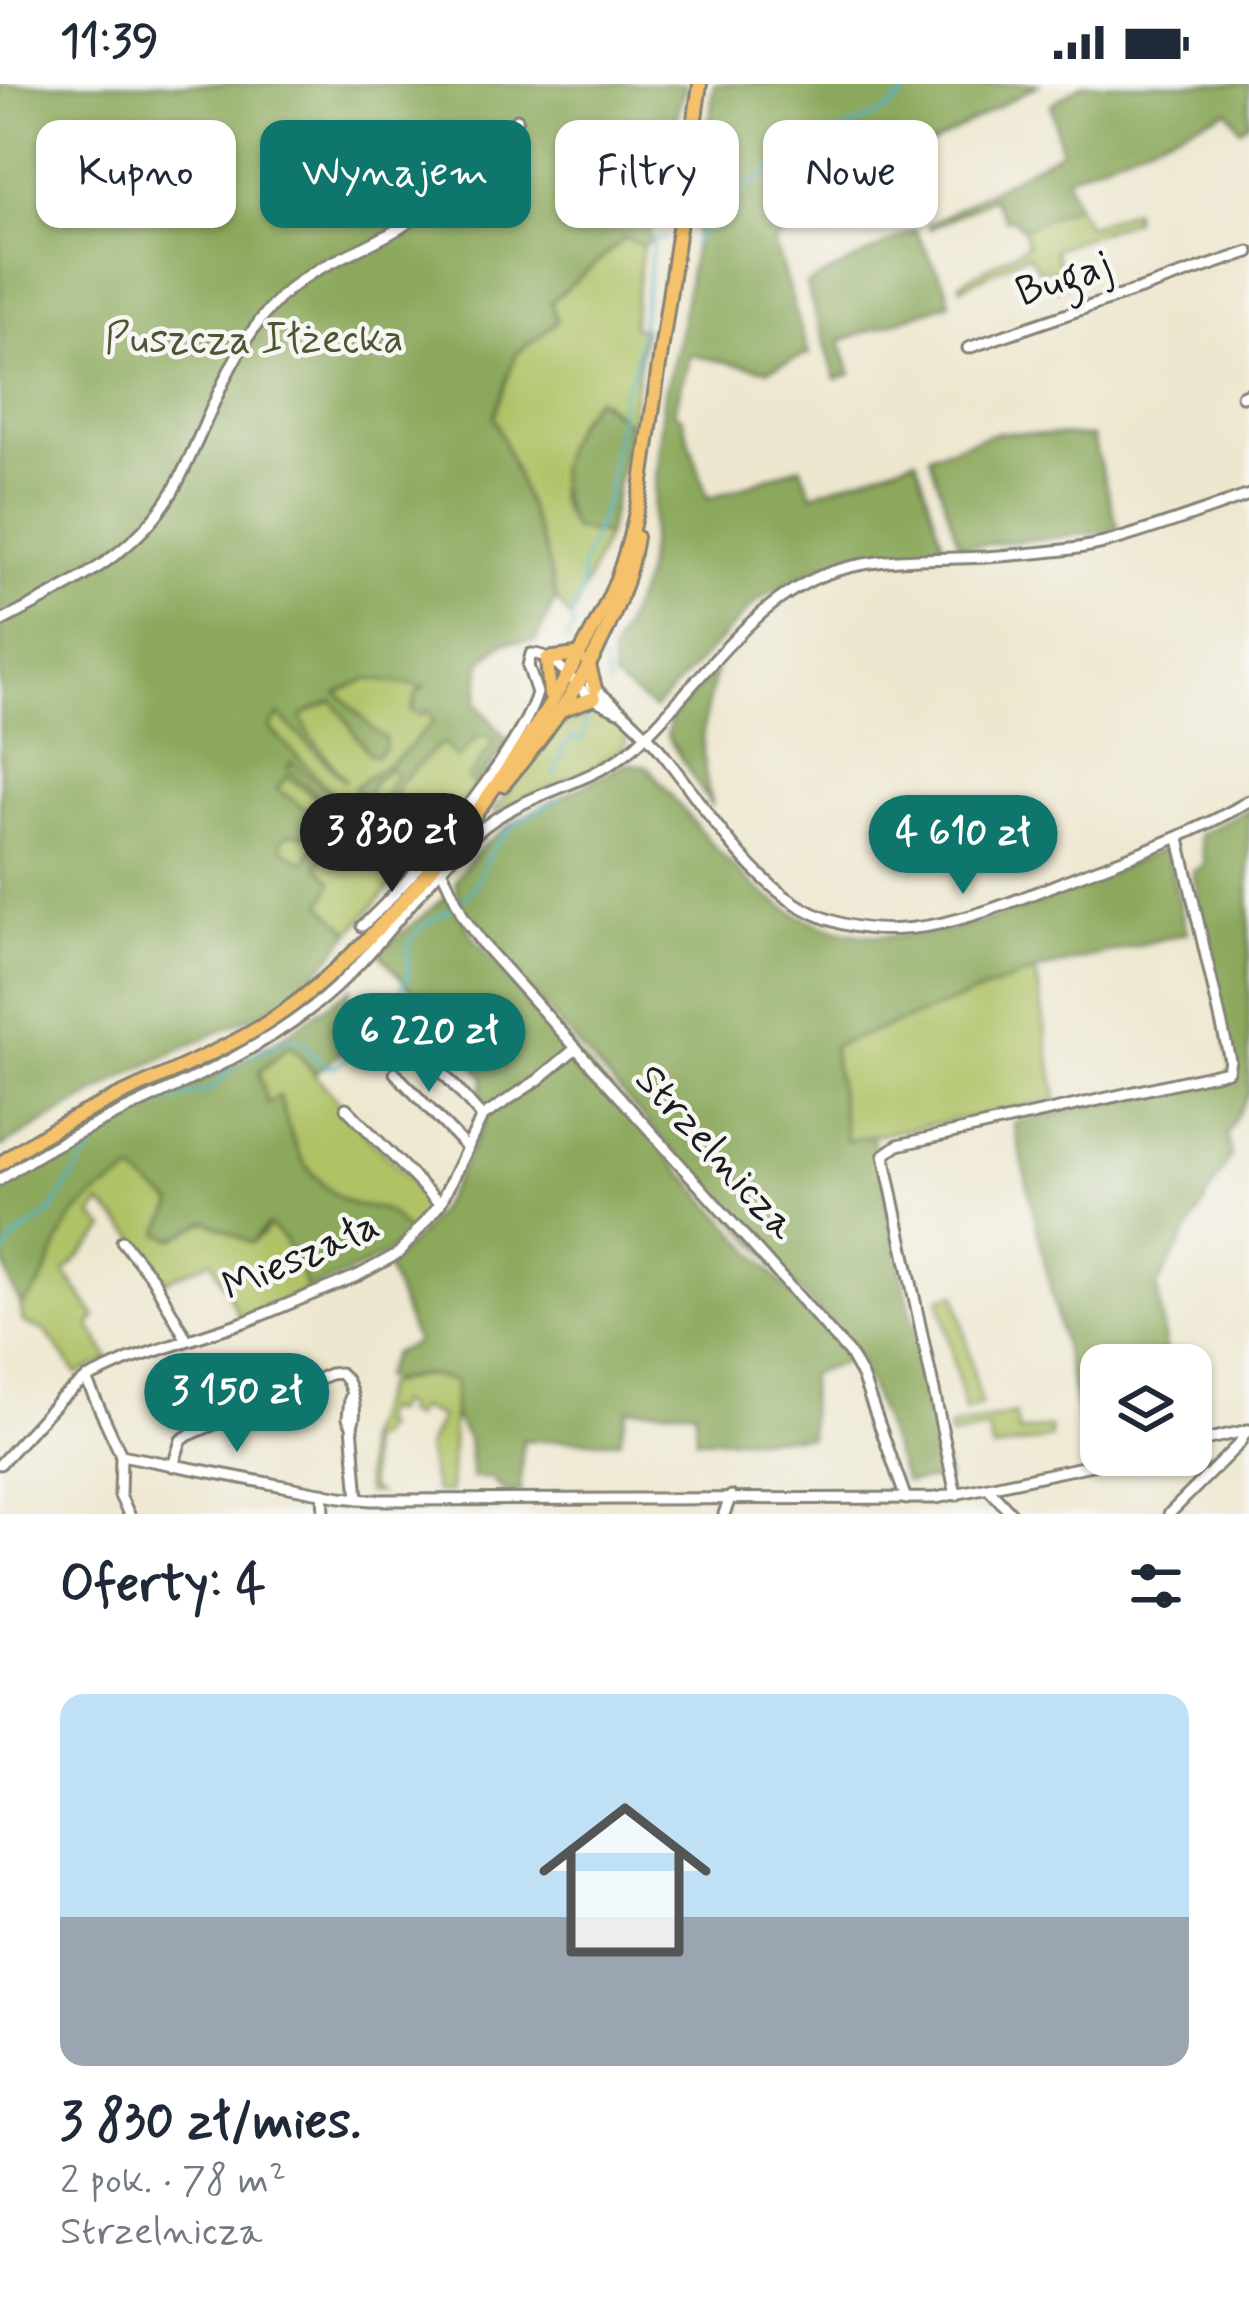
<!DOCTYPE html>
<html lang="pl">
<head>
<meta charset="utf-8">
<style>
  body { margin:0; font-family:Mynerve,sans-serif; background:#f6f6f7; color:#1f2937; height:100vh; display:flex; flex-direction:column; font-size:45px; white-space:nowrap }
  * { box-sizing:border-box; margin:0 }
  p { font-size:39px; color:#747a83 }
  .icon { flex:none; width:66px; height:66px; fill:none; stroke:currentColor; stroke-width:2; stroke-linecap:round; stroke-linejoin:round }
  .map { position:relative; height:1430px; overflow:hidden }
  .panel { display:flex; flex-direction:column; background:#fff; flex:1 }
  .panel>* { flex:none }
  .hud { position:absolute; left:36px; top:36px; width:1179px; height:108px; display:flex; gap:24px }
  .tools { position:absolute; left:1080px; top:1260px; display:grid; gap:24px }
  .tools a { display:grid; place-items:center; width:132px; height:132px; border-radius:24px; background:#fff; box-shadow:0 3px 9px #0004; font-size:60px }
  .price { position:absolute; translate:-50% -102px; padding:0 27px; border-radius:42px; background:#0f766e; color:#fff; font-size:39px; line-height:78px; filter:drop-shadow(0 3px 6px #0008) }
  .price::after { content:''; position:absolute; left:50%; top:72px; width:36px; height:27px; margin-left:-18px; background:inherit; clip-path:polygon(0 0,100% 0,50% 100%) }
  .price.active { background:#222; color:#fff }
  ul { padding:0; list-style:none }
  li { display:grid; align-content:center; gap:24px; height:636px; padding:0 60px }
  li+li { border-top:3px solid #e0e1e3 }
  li span { display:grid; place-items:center; height:372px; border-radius:24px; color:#555 }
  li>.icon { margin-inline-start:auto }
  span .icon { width:216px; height:216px; fill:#fffc; stroke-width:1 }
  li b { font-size:51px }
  h2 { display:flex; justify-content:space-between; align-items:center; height:144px; padding:0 60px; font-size:51px }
  .chip { padding:0 42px; border-radius:24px; background:#fff; box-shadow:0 3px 9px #0004; font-size:42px; line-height:108px }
  .chip.active { background:#0f766e; color:#fff }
  .status { display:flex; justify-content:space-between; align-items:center; height:84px; padding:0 60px; background:#fff; direction:ltr }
  .status svg { height:33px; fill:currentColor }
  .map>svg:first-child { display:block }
  .green { fill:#afc266; stroke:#666f41; stroke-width:3 }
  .forest { fill:#8ba85b; stroke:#54623c; stroke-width:3 }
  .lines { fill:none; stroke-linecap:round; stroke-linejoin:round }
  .stream { stroke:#49b3c6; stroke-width:3 }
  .minor-casing { stroke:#858276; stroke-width:15 }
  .major-casing { stroke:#858276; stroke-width:18 }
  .minor { stroke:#fff; stroke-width:9 }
  .major { stroke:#f5c16b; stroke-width:12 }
  .labels { text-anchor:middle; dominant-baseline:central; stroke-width:9; stroke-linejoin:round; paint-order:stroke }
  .street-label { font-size:42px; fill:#1c1c1c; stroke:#f6f6f2 }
  .park-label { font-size:42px; fill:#4f5636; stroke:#f6f6f2 }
</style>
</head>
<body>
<div class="status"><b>11:39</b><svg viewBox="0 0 49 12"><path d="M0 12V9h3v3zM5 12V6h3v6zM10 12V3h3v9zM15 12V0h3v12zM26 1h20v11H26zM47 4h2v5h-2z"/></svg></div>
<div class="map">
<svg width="1249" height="1430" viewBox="0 0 1249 1430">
  <rect width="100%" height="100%" fill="#f6f6f2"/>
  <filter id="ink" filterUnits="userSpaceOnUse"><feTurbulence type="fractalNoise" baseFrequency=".00833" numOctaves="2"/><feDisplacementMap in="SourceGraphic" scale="24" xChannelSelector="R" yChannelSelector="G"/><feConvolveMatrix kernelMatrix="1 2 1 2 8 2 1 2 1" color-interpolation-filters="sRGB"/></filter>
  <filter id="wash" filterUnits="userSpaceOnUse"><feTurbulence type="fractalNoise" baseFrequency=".004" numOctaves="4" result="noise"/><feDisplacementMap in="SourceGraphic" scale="48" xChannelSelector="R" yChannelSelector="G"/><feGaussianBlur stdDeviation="2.7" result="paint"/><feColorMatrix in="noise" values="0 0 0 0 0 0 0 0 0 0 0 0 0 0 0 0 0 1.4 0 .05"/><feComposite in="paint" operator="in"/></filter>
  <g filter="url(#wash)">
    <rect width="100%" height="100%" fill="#eee7cf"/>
    <g class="green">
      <path d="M1076,121L1088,142L1133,126V136L1054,165L1066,200L1057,205L1052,185L1038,186L1028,170L961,204L960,199L1027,161L1023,145Z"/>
      <path d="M625,154L643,162L632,243L644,245L629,347L627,338L600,315C571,331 555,377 558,409C559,423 567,433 573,445L607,451L571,535L556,515L545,467L494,332L516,270L557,238L551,218Z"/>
      <path d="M367,595L427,603L428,626L438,645L477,620L509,660L424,763L419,761V769L351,848L294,798L254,715L270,606L335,610Z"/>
      <path d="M599,627L627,648L625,662L595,683L491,729L560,643Z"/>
      <path d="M1036,887L1057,1016L847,1057L832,963Z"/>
      <path d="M290,961L370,1055L433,1118L409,1150L383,1125L359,1123L332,1110L296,1070L280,1013L267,1020L259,988Z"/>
      <path d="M134,1088L174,1120L160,1149L173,1155L207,1137L251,1159L265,1148L268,1140L284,1155L308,1206L240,1235L212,1176L163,1198L135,1153L101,1120L92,1131L106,1145L65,1188L96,1233L90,1242L109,1275L77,1290L45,1247L23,1238L20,1220C49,1205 50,1168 67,1141C82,1117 110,1103 134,1088Z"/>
      <path d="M956,1210L981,1321L965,1327L939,1214Z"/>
      <path d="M422,1291L455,1297L450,1408H435L426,1365L440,1333L418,1324L413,1334L403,1329L406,1323L397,1319L392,1329L383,1326L378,1340L384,1343L376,1354L367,1356L370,1404L377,1409H366L363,1357L384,1301Z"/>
      <path d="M1015,1330L1019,1349L1050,1343L1051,1354L993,1366L988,1345L951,1353L949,1345L953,1343Z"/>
    </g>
    <g class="forest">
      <path d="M0,0H686L650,127V158L643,162L625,154L551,218L557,238L516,270L494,332L545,467L556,515L536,557L504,558L482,577L477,619L509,659L473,701L468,695L494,658L487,652L477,653L457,675L444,660L439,661L399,699L396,712L389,716L383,715L395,689L390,684L374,697L366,714L355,707V702L401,671L433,638L428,627L420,631L411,627L417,608L425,603L367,595L337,609C355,622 365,642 385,654V664L376,672L369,670L333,617L301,632L309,650L346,698L279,631L270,644L332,708L328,710L291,678L288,684L328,718L324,720L287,692L277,705L309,727L320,743L315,753L290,749L281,757L283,765L304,778L339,722L351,711L360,716L354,730L362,748L370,754L362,756L344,751L318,781L333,799L322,820L351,848L321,884L287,916L133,988L0,1064Z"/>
      <path d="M714,0H1039L884,87L882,94L774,158L809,270L767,286L690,271L674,328L682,333L708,415L801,382L812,410L916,374L945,466L875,471L827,480L790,497L756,518L654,625L613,595L611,571L643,498L649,464L664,311L677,263L696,151Z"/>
      <path d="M1083,0H1249V37L1240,45L1228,26L1066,93L1076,121L1023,145L1010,134L1005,136L992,114L930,145L928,141L1061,67L1051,20Z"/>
      <path d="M915,146L947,204L950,219L840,257L851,290L836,295L806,201Z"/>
      <path d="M595,314L627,338L629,347L607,451L573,445C557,411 551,381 572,345C578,334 588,325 595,314Z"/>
      <path d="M998,348L1092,353L1119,447L960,463L929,371Z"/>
      <path d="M717,584C700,642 698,663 712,723L667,652L671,634Z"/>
      <path d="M625,679L647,682C686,728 723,781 773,816C896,903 1047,812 1166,764L1187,849L1036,887L832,963L847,1057L872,1051L947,1395L905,1398L858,1272L478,850L462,826L455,798C492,733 566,716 625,679Z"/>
      <path d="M1249,725V1008L1227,1050L1231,1072L1157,1202L1168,1281H1101V1367L1087,1371L1014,1039L1233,992L1193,788L1205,781L1199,751Z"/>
      <path d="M449,810L474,855L850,1276L809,1291L810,1353L696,1355L695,1325H628L619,1357L523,1356L520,1409L504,1408L491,1394H472L468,1355L454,1332L455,1297L421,1290L391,1298L382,1294L393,1269L416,1259L386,1181C444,1136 455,1092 488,1031L479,1016L484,993L379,868Z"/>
      <path d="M351,904C346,920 352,928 352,944C353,965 330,977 315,989L290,961L259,988L267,1020L279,1012C293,1059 303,1097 352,1120C362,1124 371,1122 381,1125C392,1129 402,1142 410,1151C379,1179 346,1191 308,1206L284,1155L268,1141L251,1159L207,1137L173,1155L159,1149L174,1120L133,1089C109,1103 79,1119 65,1145C51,1173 47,1200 22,1221C0,1195 0,1140 0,1103L75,1056L276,958Z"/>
    </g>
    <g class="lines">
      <g class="stream">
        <path d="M692,161L725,116L761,94L781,75L886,27L917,0"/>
        <path d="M569,558L566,555L573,546L571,532L583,507L581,486L608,411L622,311L635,282L654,154L664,156"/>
        <path d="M603,578L609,602"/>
        <path d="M555,692L563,665L572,654L582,656L586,647L584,636"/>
        <path d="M461,818C481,798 476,799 486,776C501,744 532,729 562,714"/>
        <path d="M0,1174L17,1153L50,1129L85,1074L108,1047L135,1027L212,1005L242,974L291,955L303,957L316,975L329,984L340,980L355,966L367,942L399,909L408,892V860L422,842L455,823"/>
      </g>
    </g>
  </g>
  <g filter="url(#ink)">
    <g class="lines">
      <defs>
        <g id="minor">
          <path d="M968,264L1249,168"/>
          <path d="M1242,312L1249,309"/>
          <path d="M0,538C63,505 136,472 173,407C207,346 224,275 272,222C310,178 366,169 412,136C451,108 481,67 517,35"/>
          <path d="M590,601C616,621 642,643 663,670C700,716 728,764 773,803C871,886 982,829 1083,790C1141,768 1196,749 1249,717"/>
          <path d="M442,787L464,834L482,859L849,1269L862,1292L906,1415"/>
          <path d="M362,842C408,802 521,666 537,609L528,582L531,570C553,569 570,594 584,608C594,616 607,622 618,627"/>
          <path d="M413,955L482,1033"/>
          <path d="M395,989L466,1063"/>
          <path d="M346,1024L440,1120"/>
          <path d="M0,1096C96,1027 216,998 310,925C376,875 417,802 478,748C525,706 591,703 636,661C696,606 745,522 823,491C882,468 950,478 1012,471C1044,468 1080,466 1111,457C1157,444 1203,427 1249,411"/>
          <path d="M122,1157L153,1195L187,1256"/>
          <path d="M86,1295L121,1371L341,1413L371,1416L936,1414L1139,1371"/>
          <path d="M350,1314L348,1334L352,1341L358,1415"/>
          <path d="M1191,1359L1249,1346"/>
          <path d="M121,1371L120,1412L129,1430"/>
          <path d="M0,1380L60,1315L86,1295L128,1276L247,1237L359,1191L399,1169L440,1120L482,1033L538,996L576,964"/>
          <path d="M173,1382L181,1356L189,1351L330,1290L340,1289C352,1298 358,1327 352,1341"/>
          <path d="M989,1405L1012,1430"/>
          <path d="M323,1409L324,1430"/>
          <path d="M956,1411L884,1071L898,1061L1228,987L1230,976L1179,755"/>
          <path d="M724,1430L731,1412"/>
          <path d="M1169,1430L1239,1360L1247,1346"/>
        </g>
        <g id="major">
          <path d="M588,578L595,604"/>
          <path d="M550,611L547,575L576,571"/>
          <path d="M558,627L594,614"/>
          <path d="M503,701C562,631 622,545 636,453"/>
          <path d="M0,1080C74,1023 169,995 250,949C385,873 540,656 607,518C624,483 633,443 641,405L700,0"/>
        </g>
      </defs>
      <use href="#minor" class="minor-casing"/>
      <use href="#major" class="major-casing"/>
      <use href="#minor" class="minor"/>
      <use href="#major" class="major"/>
    </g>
  </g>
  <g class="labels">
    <g class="street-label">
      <text transform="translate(1064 196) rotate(-18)">Bugaj</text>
      <text transform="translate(715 1069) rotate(48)">Strzelnicza</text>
      <text transform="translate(301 1173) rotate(-24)">Mieszała</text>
    </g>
    <g class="park-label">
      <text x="254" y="256">Puszcza Iłżecka</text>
    </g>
  </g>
</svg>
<div class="tools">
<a><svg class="icon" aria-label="layers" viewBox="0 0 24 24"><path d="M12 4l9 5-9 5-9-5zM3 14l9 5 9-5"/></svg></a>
</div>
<b class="price active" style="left:392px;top:811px">3 830 zł</b>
<b class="price" style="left:963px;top:813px">4 610 zł</b>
<b class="price" style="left:429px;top:1011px">6 220 zł</b>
<b class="price" style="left:237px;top:1371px">3 150 zł</b>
<div class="hud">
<a class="chip">Kupno</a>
<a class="chip active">Wynajem</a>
<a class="chip">Filtry</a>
<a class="chip">Nowe</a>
</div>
</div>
<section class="panel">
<h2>Oferty: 4<svg class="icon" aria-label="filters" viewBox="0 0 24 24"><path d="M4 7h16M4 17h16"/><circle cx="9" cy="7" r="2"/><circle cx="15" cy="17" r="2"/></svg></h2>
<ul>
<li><span style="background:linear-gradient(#bfe0f5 60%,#9aa5b1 0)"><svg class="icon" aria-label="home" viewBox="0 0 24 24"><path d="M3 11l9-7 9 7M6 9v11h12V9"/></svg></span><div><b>3 830 zł/mies.</b><p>2 pok. · 78 m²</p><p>Strzelnicza</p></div></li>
</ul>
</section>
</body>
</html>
